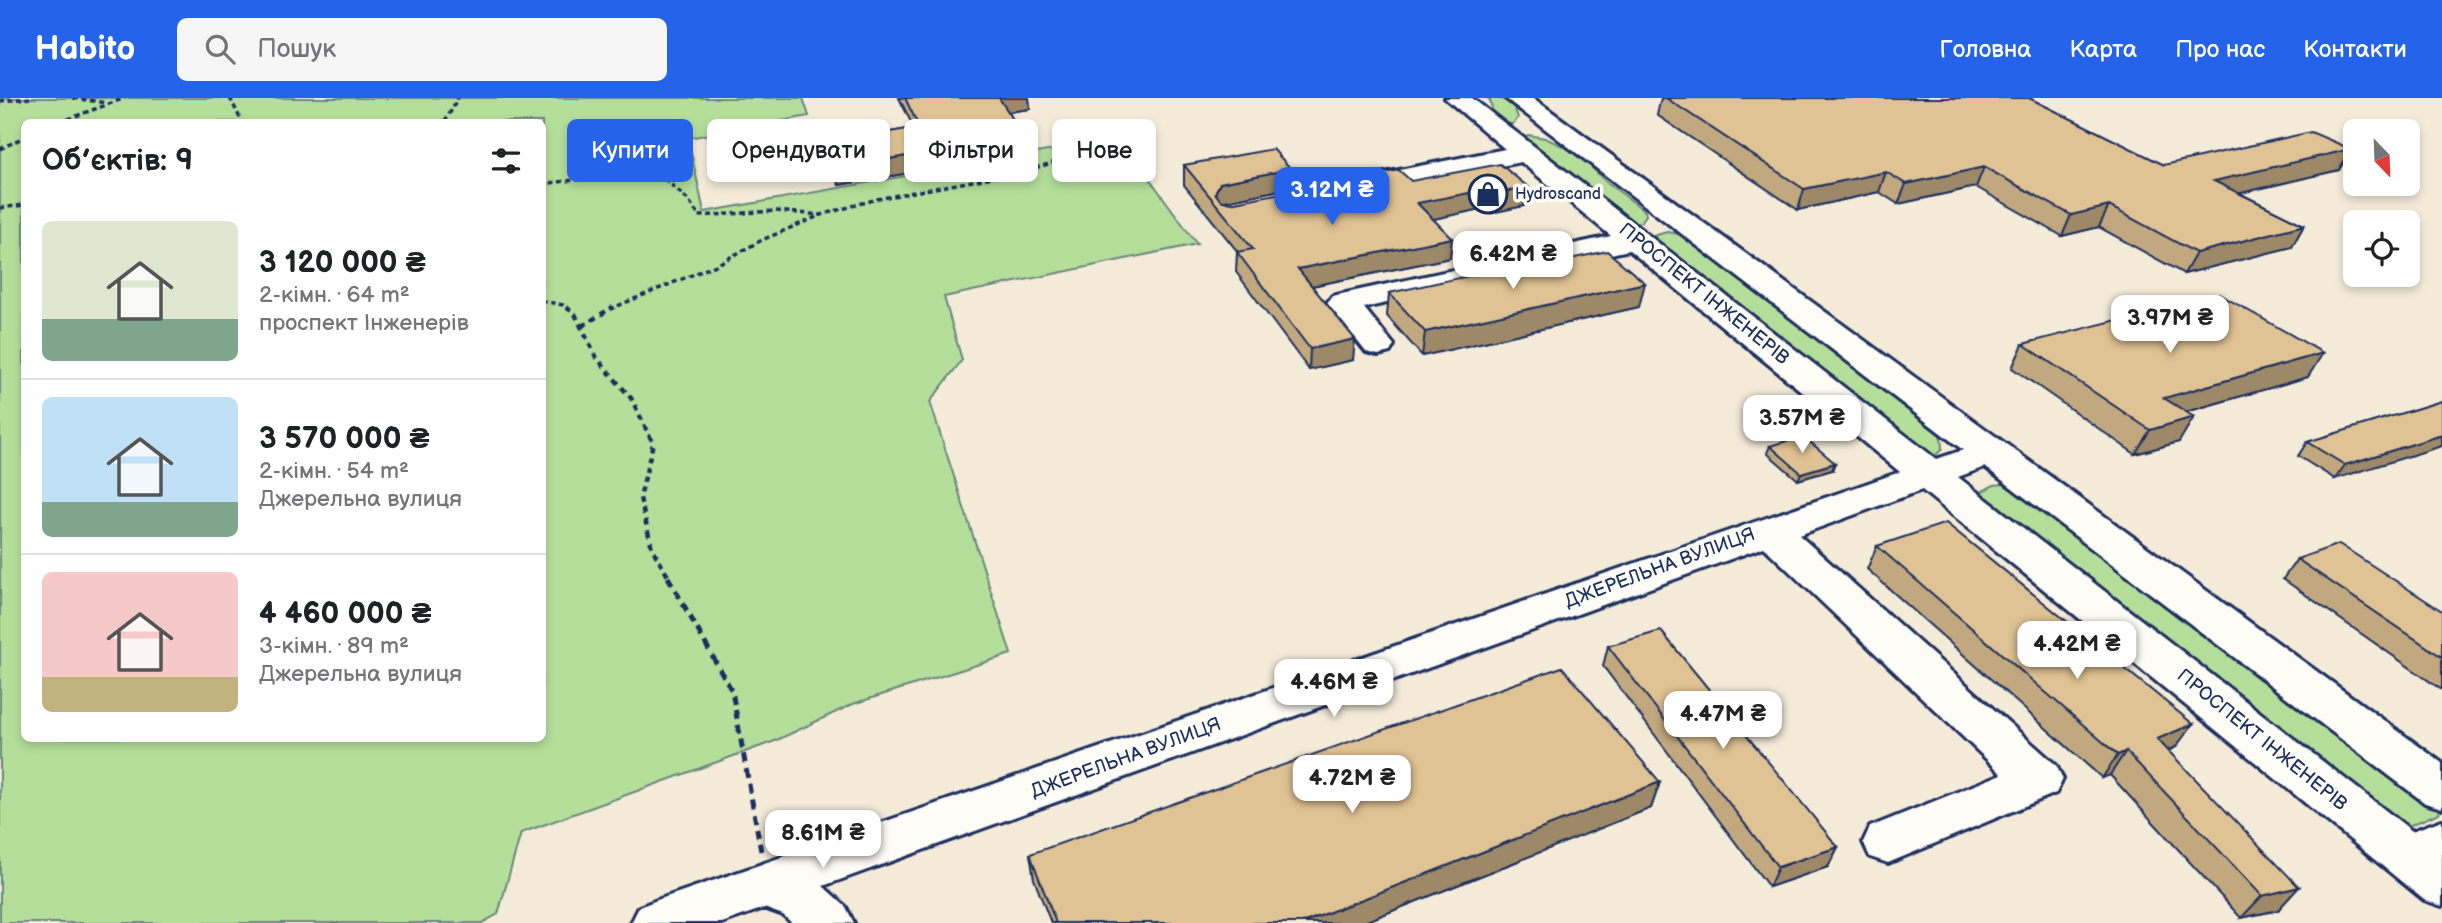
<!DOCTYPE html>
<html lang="uk">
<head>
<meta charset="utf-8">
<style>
  body { margin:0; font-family:"Balsamiq Sans",sans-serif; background:#f6f6f6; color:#202124; height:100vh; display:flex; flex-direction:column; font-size:26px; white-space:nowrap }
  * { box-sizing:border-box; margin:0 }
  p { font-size:23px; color:#757577 }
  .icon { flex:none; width:38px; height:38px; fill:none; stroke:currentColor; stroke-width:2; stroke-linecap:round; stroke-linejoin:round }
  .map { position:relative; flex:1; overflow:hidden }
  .panel { position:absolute; left:21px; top:21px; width:525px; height:623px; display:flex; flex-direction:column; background:#fff; border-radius:10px; box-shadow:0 4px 10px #0003 }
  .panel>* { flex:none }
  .banner { position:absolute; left:567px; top:21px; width:665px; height:63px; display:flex; gap:14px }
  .needle { width:46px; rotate:157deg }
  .controls { position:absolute; left:2343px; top:21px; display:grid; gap:14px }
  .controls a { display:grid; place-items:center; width:77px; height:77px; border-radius:10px; background:#fff; box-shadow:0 4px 10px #0003; font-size:35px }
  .price { position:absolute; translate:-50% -60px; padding:0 16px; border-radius:14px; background:#fff; color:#222; font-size:23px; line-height:46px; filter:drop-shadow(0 2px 4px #0008) }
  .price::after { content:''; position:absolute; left:50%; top:42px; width:21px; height:16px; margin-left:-10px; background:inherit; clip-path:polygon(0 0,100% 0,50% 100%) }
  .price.on { background:#2563eb; color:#fff }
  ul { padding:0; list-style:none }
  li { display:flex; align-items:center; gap:21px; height:175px; padding:0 21px }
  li+li { border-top:2px solid #e0e0e0 }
  li span { display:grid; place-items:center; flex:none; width:196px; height:140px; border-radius:10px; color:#555 }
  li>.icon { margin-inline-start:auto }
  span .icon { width:84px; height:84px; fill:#fffc; stroke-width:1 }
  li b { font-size:30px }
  h2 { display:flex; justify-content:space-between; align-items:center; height:84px; padding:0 21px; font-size:30px }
  .chip { padding:0 24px; border-radius:10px; background:#fff; box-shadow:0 4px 10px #0003; font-size:24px; line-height:63px }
  .chip.on { background:#2563eb; color:#fff }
  header { display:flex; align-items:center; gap:42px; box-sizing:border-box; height:98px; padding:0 35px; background:#2563eb; color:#fff }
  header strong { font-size:33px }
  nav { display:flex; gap:38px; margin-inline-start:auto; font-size:24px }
  .search { width:490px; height:63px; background:#f6f6f6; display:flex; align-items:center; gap:18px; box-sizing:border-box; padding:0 24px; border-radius:10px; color:#757577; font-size:26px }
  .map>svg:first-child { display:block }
  .green { fill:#b4de9a; stroke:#68867c; stroke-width:2; fill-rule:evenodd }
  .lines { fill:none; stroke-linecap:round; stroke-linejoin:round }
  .minor-casing { stroke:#1b2f5e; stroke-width:6 }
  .path-far2 { stroke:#1b2f5e; stroke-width:3.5; stroke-dasharray:5 3.5; stroke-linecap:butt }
  .path-far1 { stroke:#1b2f5e; stroke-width:4.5; stroke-dasharray:6 5; stroke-linecap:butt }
  .path { stroke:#1b2f5e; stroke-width:5; stroke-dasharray:9 6; stroke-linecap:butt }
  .minor { fill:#fdfcf7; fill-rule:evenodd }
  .wall { fill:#c1a87f; stroke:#1b2f5e; stroke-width:2 }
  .shaded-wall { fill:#9d8868; stroke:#1b2f5e; stroke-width:2 }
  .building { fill:#e0c394; stroke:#1b2f5e; stroke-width:2 }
  .labels { text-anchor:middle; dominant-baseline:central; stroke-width:7; stroke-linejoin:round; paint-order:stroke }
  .far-poi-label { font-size:16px; fill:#1b2f5e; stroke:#fdfcf7; text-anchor:start }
  .street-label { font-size:19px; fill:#1b2f5e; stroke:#fdfcf7 }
</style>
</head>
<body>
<header>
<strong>Habito</strong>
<div class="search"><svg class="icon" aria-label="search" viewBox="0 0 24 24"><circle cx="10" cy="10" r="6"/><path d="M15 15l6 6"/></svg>Пошук</div>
<nav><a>Головна</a><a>Карта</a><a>Про нас</a><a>Контакти</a></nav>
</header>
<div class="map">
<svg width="2442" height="825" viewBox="0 0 2442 825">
  <rect width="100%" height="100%" fill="#f4ebd9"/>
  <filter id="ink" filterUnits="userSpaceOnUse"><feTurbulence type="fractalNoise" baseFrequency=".0143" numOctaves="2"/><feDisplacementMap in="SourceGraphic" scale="14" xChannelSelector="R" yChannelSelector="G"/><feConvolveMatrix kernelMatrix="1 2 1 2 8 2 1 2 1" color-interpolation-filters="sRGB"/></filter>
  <g filter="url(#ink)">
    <g class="green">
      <path d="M0,0H803L809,18L688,40L704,114L1120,40L1197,146L944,199L962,262L930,304L1011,556L853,606L775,643L521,735L498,816L482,825H0ZM24,24H542V640H24Z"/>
      <path d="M1487,0C1505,0 1513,1 1518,20L1513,26L1502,25L1493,15L1490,2Z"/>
      <path d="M1528,37L1545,40L1578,55L1604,82L1645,113L1646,117L1641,124L1635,125L1624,119L1525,41Z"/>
      <path d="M1667,134C1693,135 1713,162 1733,176C1775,206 1813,240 1855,271C1873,285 1926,315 1937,331C1941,337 1942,344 1942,351L1934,359H1929L1655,145L1653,138Z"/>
      <path d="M2004,386L2019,391L2441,707L2439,715L2411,727L2399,726L1986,405L1981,394L1994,387Z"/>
    </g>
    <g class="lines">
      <defs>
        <path id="minor" d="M1445,0H1472L1936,361L1963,352L1505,0H1533L2442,665V710L2425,705L1985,369L1958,379L2412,733L2442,722V808L2424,802L1922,392L1799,437L2056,667L2063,681L2056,695L1888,765L1870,759L1863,744L1870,729L2002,676L1764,449L823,788L846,809L854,825H792L783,817L764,810L722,825H631L639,809L657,802L1900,374L1629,152L1364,210L1394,247L1390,254L1378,257L1366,254L1327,205L1332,198L1611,138L1521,64L1354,97L1344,95L1340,89L1344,83L1505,51Z"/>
      </defs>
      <use href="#minor" class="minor-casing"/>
      <g class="path-far2">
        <path d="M73,0L106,5"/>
        <path d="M230,0L242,24"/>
        <path d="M0,3L30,0"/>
        <path d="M60,24L125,0"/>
        <path d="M445,24L458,0"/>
        <path d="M0,51L24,39"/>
        <path d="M542,86L655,72L689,103L699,118L775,113L820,117"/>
        <path d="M0,110L24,107"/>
        <path d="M542,203L563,207L568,211"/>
        <path d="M610,211L716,167L762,142L821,117L877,101L1025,73L1082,56"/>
      </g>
      <g class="path-far1">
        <path d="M566,209L575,216L596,259L631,300L653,345L640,400L652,450L669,480"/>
        <path d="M582,228L613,209"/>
      </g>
      <path class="path" d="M668,479L732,593L761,753"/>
      <use href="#minor" class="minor"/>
    </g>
    <g class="wall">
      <path d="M899,0H1029L1030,11L1009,14L1026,55L839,87L828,62L825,45L914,30Z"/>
      <path d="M1661,0H2029L2164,67L2351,51L2339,72L2239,95L2304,127L2292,149L2184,176L2099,129L2062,138L1976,89L1898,106L1879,94L1798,112L1657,17Z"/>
      <path d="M1184,67L1291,71L1290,90L1225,103L1230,105L1411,83L1528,89L1524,108L1491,115L1486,110L1433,121L1450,160L1312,188L1353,262L1309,272L1236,174L1237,154H1238L1184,87Z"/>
      <path d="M1510,174L1639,209L1422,258L1387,218L1389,195Z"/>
      <path d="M2023,246L2308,279L2186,314L2179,344L2135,356L2012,270Z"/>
      <path d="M2442,303L2335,381L2298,358L2307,344Z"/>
      <path d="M1770,348L1832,372L1798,382L1767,355Z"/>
      <path d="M1877,448L2176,649L2168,653L2278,812L2241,820L2110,677L2102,680L1867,471Z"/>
      <path d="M2297,461L2442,513V592L2283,481Z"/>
      <path d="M1608,548L1838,749L1828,769L1769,789L1603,568Z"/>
      <path d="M1660,684L1651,710L1362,825H1051L1034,781L1030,756Z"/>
    </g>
    <g class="shaded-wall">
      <path d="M999,0H1029L1030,11L1001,15Z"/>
      <path d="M1024,38L1026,55L839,87L836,70Z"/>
      <path d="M2351,51L2339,72L2203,104L2214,83Z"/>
      <path d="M1984,69L1976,89L1898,106L1906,86Z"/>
      <path d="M1291,71L1290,90L1220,104L1215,95L1220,85Z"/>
      <path d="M1886,74L1879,94L1798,112L1804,91Z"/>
      <path d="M1528,89L1524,108L1491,115L1494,96Z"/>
      <path d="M1489,91L1486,110L1415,125L1417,105Z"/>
      <path d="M2109,108L2099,129L2062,138L2071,117Z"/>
      <path d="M2304,127L2292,149L2184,176L2196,155Z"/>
      <path d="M1452,140L1450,160L1297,191L1298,171Z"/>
      <path d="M1645,185L1639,209L1422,258L1425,234Z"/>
      <path d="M1355,241L1353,262L1309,272L1310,251Z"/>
      <path d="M2323,255L2308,279L2150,324L2164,300Z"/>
      <path d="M2194,319L2179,344L2135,356L2150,332Z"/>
      <path d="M2442,337V348L2335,381L2345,367Z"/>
      <path d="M1835,365L1832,372L1798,382L1801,375Z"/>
      <path d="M2193,626L2176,649L2140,664L2157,641Z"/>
      <path d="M2126,653L2110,677L2102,680L2118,657Z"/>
      <path d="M1660,684L1651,710L1362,825H1302Z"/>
      <path d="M1838,749L1828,769L1769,789L1778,769Z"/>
      <path d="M2299,789L2278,812L2241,820L2262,798Z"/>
    </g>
    <g class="building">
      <path d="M905,0H999L1024,38L836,70L825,45L919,29Z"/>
      <path d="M1666,0H2029L2164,67L2311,34L2351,51L2214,83L2304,127L2196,155L2109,108L2071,117L1984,69L1906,86L1886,74L1804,91Z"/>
      <path d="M1273,51L1291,71L1220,85L1215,95L1220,102L1230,105L1399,72L1411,83L1500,66L1528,89L1494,96L1489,91L1417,105L1452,140L1298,171L1355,241L1310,251L1237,154L1253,151L1184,67Z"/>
      <path d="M1607,153L1645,185L1425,234L1389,195L1505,170L1510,174Z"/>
      <path d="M2219,196L2323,255L2164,300L2194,319L2150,332L2023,246Z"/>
      <path d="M2442,303V337L2345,367L2307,344Z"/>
      <path d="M1803,338L1835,365L1801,375L1770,348Z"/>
      <path d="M1946,425L2193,626L2157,641L2299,789L2262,798L2126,653L2118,657L1877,448Z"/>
      <path d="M2339,446L2442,513V559L2297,461Z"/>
      <path d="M1661,533L1838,749L1778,769L1608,548Z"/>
      <path d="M1562,569L1660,684L1302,825H1056L1030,756Z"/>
    </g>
  </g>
  <defs>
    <symbol id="shop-ring" viewBox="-11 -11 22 22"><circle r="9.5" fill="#fdfcf7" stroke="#1b2f5e" stroke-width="1.5"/><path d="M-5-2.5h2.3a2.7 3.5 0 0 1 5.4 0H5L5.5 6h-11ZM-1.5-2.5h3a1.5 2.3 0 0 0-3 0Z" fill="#1b2f5e"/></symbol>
  </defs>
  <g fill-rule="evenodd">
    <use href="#shop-ring" x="1466" y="74" width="44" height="44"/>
  </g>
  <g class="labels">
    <g class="far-poi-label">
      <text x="1515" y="96">Hydroscand</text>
    </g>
    <g class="street-label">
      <text transform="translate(1704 196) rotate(39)">ПРОСПЕКТ ІНЖЕНЕРІВ</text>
      <text transform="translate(1660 470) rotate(-20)">ДЖЕРЕЛЬНА ВУЛИЦЯ</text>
      <text transform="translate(2262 642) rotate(39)">ПРОСПЕКТ ІНЖЕНЕРІВ</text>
      <text transform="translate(1126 660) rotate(-20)">ДЖЕРЕЛЬНА ВУЛИЦЯ</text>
    </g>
  </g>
</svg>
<div class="controls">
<a><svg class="needle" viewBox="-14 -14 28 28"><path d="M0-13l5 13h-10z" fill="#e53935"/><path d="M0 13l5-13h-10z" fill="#757577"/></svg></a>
<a><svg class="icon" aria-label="locate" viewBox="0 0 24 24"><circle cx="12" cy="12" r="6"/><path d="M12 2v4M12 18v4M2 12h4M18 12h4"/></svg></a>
</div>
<b class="price on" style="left:1332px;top:129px">3.12M ₴</b>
<b class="price" style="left:1513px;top:193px">6.42M ₴</b>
<b class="price" style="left:2170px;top:257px">3.97M ₴</b>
<b class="price" style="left:1802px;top:357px">3.57M ₴</b>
<b class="price" style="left:2077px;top:583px">4.42M ₴</b>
<b class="price" style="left:1334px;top:621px">4.46M ₴</b>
<b class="price" style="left:1723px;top:653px">4.47M ₴</b>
<b class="price" style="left:1352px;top:717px">4.72M ₴</b>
<b class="price" style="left:823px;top:772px">8.61M ₴</b>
<div class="banner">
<a class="chip on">Купити</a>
<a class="chip">Орендувати</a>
<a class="chip">Фільтри</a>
<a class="chip">Нове</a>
</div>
<section class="panel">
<h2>Об’єктів: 9<svg class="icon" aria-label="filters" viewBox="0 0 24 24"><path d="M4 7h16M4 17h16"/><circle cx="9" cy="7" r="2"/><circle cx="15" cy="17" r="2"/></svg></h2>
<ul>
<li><span style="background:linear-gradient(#dfe7d0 70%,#7fa58c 0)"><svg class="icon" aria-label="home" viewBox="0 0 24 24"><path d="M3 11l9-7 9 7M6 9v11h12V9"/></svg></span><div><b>3 120 000 ₴</b><p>2-кімн. · 64 m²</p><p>проспект Інженерів</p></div></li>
<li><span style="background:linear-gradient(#bfe0f5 75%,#7fa58c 0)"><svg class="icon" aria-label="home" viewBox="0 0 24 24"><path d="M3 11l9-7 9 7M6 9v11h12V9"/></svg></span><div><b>3 570 000 ₴</b><p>2-кімн. · 54 m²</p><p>Джерельна вулиця</p></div></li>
<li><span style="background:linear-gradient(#f6c9c9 75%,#c2b280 0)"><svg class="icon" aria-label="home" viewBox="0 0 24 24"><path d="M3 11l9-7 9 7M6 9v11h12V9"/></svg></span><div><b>4 460 000 ₴</b><p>3-кімн. · 89 m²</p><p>Джерельна вулиця</p></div></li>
</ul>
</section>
</div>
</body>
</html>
